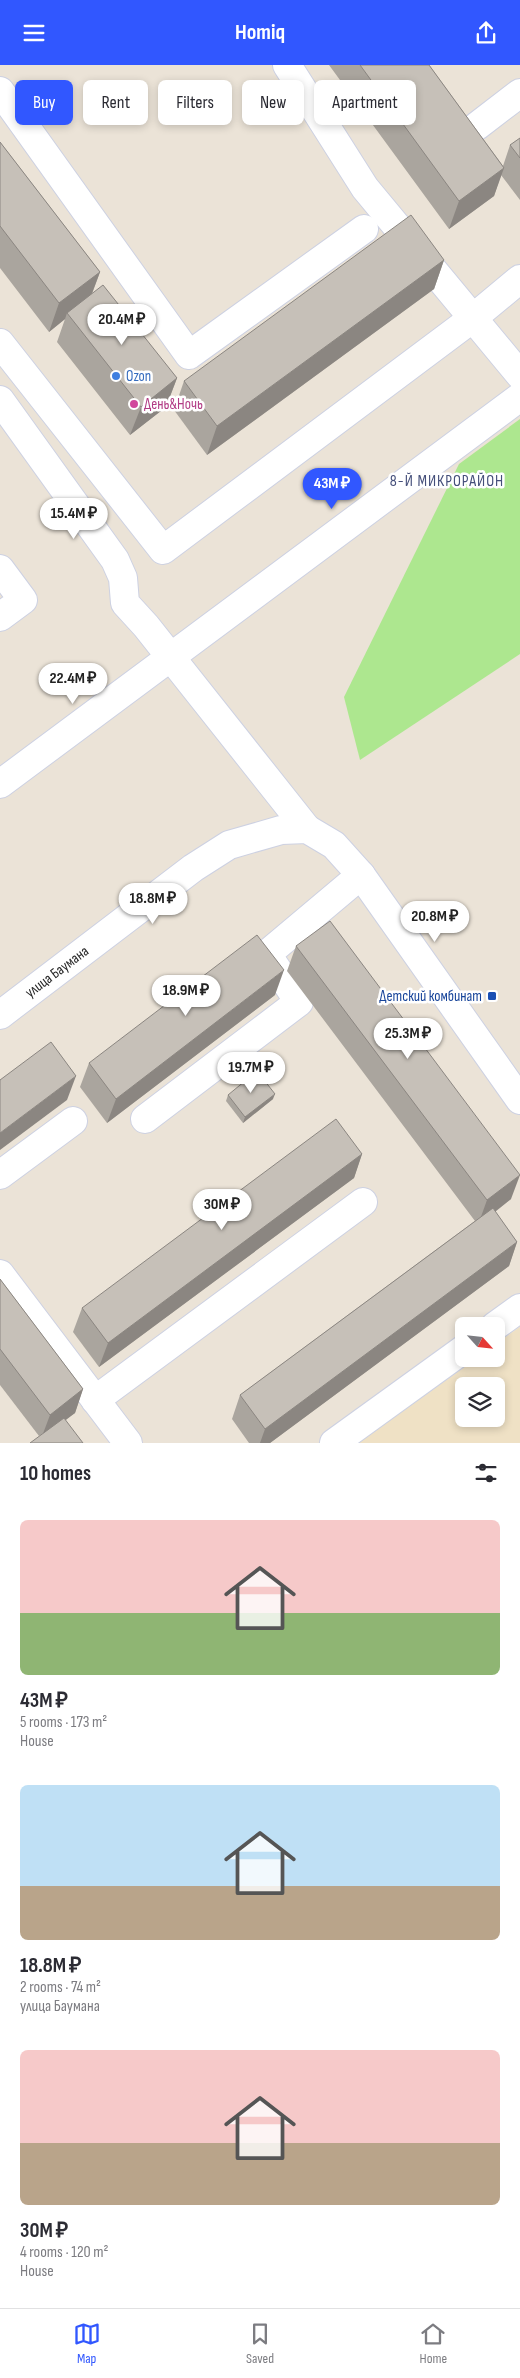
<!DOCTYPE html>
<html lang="en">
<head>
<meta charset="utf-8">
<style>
  body { margin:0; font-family:"Sofia Sans Condensed",sans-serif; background:#f7f7f7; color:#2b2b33; height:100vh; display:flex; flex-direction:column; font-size:19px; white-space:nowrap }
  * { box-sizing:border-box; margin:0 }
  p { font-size:16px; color:#7c7c81 }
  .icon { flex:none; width:28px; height:28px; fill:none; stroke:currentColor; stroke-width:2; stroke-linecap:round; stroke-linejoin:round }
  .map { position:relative; height:1378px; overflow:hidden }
  .panel { display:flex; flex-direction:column; background:#fff; flex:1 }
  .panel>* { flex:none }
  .hud { position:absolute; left:15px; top:15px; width:490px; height:45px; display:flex; gap:10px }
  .needle { width:32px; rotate:117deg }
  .tools { position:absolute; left:455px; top:1252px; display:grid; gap:10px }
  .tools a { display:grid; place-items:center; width:50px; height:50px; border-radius:8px; background:#fff; box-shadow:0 2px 8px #0003; font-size:25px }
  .price { position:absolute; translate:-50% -42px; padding:0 11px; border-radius:18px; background:#fff; color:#222; font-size:16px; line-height:32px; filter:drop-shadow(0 1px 2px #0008) }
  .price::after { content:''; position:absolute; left:50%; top:30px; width:15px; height:11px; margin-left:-8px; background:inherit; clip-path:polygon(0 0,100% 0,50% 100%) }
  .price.selected { background:#3157ff; color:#fff }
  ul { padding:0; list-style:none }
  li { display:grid; align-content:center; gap:10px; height:265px; padding:0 20px }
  li span { display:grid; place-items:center; height:155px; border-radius:8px; color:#555 }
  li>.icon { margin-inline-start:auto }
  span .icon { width:90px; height:90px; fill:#fffc; stroke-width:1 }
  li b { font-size:21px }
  h2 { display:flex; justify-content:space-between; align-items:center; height:60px; padding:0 20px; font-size:21px }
  .pill { padding:0 18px; border-radius:8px; background:#fff; box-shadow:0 2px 8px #0003; font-size:18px; line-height:45px }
  .pill.selected { background:#3157ff; color:#fff }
  header { display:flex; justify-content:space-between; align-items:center; height:65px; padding:0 20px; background:#3157ff; color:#fff; font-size:22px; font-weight:700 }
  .dock { display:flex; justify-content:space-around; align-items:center; height:70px; border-top:1px solid #e1e1e2; background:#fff; font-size:14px; color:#7c7c81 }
  .dock a { display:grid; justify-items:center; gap:2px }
  .dock .selected { color:#3157ff }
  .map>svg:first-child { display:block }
  .education { fill:#efe1c5; fill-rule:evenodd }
  .green { fill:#ade78f }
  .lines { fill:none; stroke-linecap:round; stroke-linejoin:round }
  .minor-casing { stroke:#cdd1e2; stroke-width:30 }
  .minor { stroke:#fff; stroke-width:28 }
  .wall { fill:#aaa59e }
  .shaded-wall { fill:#8b8681 }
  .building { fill:#c6c0b8; stroke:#8b8681 }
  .shop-dot { fill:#3f7fe0; stroke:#fff; stroke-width:2 }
  .hotel-dot { fill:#d1479c; stroke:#fff; stroke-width:2 }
  .transit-dot { fill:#1a4fb4; stroke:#fff; stroke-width:2 }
  .labels { text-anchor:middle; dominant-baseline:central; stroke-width:5; stroke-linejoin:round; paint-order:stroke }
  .shop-label { font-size:15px; fill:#366cbe; stroke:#fff; text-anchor:start }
  .hotel-label { font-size:15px; fill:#b23c85; stroke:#fff; text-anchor:start }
  .street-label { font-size:15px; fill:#272727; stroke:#fff }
  .transit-label { font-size:15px; fill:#164399; stroke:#fff; text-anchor:end }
  .neighbourhood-label { font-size:16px; letter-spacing:1px; fill:#454f7a; stroke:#fff }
</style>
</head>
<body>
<header><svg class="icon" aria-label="menu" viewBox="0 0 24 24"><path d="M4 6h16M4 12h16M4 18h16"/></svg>Homiq<svg class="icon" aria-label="share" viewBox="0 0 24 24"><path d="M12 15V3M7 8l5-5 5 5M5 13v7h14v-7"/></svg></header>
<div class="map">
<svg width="520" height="1378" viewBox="0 0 520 1378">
  <rect width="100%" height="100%" fill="#ebe3d7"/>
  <path class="education" d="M520,1262V1378H358L476,1294H496V1279ZM464,1321H496V1354H464Z"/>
  <path class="green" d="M520,354V589L360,695L344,632L459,399Z"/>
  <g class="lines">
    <defs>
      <g id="minor">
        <path d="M287,0L365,123L520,310"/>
        <path d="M0,26L189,290L364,164"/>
        <path d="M477,61L520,28"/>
        <path d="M0,278L163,485L473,253L520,214"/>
        <path d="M0,335L115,495L123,513L125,538L146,561L307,764"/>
        <path d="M0,504L23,535L0,552"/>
        <path d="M0,719L520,332"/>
        <path d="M0,950L193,803L229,780L281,765L307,764L334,780L361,810L520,1035"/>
        <path d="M145,1054L299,937L267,889L361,810"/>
        <path d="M0,1110L73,1056"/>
        <path d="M0,1209L128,1378"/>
        <path d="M495,1261L520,1243"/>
        <path d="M95,1335L363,1137"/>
        <path d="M334,1378L464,1284"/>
      </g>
    </defs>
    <use href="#minor" class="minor-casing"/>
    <use href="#minor" class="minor"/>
  </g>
  <g class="wall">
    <path d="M329,0H429L503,101L510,80L520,73V135L501,110L494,131L449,164Z"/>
    <path d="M0,77L100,207L92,229L177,313L166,342L130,370L57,277L65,254L49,267L0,203Z"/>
    <path d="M444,195L434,224L207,390L174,345L184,316Z"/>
    <path d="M296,881L511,1134L495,1147L517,1177L509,1201L270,1378H249L232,1354L240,1330L475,1156L287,906Z"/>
    <path d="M275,930L107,1058L80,1022L89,998Z"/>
    <path d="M228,1030L273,1034L243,1058L226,1036Z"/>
    <path d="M362,1089L354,1113L99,1302L73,1267L82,1243Z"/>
    <path d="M0,1214L83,1324L75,1348L39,1371L0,1320Z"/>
  </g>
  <g class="shaded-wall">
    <path d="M504,103L494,131L449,164L459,136Z"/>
    <path d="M444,195L434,224L207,390L217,361Z"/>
    <path d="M100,207L89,236L67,248L65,254L49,267L59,238Z"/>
    <path d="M177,313L166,342L130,370L141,342Z"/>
    <path d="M284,905L275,930L107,1058L116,1034Z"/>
    <path d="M76,1011L67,1035L0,1085V1068Z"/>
    <path d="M275,1029L273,1034L243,1058L245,1052Z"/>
    <path d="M362,1089L354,1113L99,1302L108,1278Z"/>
    <path d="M520,1110L511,1134L478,1160L487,1135Z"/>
    <path d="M517,1177L509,1201L270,1378H260L265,1364Z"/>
    <path d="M83,1324L75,1348L41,1374L50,1350Z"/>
  </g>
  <g class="building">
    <path d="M360,0H429L504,103L459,136Z"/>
    <path d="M520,73V93L510,80Z"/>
    <path d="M0,77L100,207L59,238L0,161Z"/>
    <path d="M411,150L444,195L217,361L184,316Z"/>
    <path d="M103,220L177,313L141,342L67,248Z"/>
    <path d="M330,856L520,1110L487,1135L296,881Z"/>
    <path d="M257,870L284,905L116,1034L89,998Z"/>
    <path d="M51,977L76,1011L0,1068V1015Z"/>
    <path d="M257,1006L275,1029L245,1052L228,1030Z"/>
    <path d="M336,1054L362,1089L108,1278L82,1243Z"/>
    <path d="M493,1143L517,1177L265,1364L240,1330Z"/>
    <path d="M0,1214L83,1324L50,1350L0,1284Z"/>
    <path d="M64,1353L83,1378H30Z"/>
  </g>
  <circle class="shop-dot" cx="116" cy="311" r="5"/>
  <circle class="hotel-dot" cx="134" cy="339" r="5"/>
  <rect class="transit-dot" x="487" y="926" width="10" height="10" rx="2.5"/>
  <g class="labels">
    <g class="shop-label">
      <text x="126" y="311">Ozon</text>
    </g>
    <g class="hotel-label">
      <text x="144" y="339">День&amp;Ночь</text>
    </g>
    <g class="street-label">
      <text transform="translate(57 907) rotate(-37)">улица Баумана</text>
    </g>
    <g class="transit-label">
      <text x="482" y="931">Детский комбинат</text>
    </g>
    <g class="neighbourhood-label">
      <text x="447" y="416">8-Й МИКРОРАЙОН</text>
    </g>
  </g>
</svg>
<div class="tools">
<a><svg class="needle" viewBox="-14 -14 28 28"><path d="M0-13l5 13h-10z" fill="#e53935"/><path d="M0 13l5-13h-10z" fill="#7c7c81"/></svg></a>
<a><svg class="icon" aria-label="layers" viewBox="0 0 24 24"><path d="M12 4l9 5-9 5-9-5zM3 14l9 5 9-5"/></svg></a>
</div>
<b class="price" style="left:122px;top:281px">20.4M ₽</b>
<b class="price selected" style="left:332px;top:445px">43M ₽</b>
<b class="price" style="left:74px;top:475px">15.4M ₽</b>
<b class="price" style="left:73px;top:640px">22.4M ₽</b>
<b class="price" style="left:153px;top:860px">18.8M ₽</b>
<b class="price" style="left:435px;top:878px">20.8M ₽</b>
<b class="price" style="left:186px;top:952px">18.9M ₽</b>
<b class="price" style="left:408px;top:995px">25.3M ₽</b>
<b class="price" style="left:251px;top:1029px">19.7M ₽</b>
<b class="price" style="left:222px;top:1166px">30M ₽</b>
<div class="hud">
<a class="pill selected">Buy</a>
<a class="pill">Rent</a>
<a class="pill">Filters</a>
<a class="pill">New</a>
<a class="pill">Apartment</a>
</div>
</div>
<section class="panel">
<h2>10 homes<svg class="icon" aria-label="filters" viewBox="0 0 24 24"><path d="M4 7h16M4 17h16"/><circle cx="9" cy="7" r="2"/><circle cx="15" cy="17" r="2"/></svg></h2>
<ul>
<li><span style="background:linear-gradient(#f6c9c9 60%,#8fb573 0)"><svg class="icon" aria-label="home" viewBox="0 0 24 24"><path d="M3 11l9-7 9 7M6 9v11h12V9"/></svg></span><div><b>43M ₽</b><p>5 rooms · 173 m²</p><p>House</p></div></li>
<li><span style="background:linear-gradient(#bfe0f5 65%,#b9a48a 0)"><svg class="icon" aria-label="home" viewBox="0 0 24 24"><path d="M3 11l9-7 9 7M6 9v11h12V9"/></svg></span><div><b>18.8M ₽</b><p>2 rooms · 74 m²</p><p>улица Баумана</p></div></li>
<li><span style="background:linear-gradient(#f6c9c9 60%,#b9a48a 0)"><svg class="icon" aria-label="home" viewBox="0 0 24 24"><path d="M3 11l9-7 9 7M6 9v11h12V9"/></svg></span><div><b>30M ₽</b><p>4 rooms · 120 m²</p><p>House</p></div></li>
</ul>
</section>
<nav class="dock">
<a class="selected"><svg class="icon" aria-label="map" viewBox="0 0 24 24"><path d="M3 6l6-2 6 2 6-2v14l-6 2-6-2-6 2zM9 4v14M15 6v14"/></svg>Map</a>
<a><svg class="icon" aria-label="saved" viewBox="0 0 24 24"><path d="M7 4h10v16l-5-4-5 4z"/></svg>Saved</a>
<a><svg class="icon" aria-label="home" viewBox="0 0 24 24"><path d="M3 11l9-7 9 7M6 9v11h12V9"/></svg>Home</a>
</nav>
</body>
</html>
